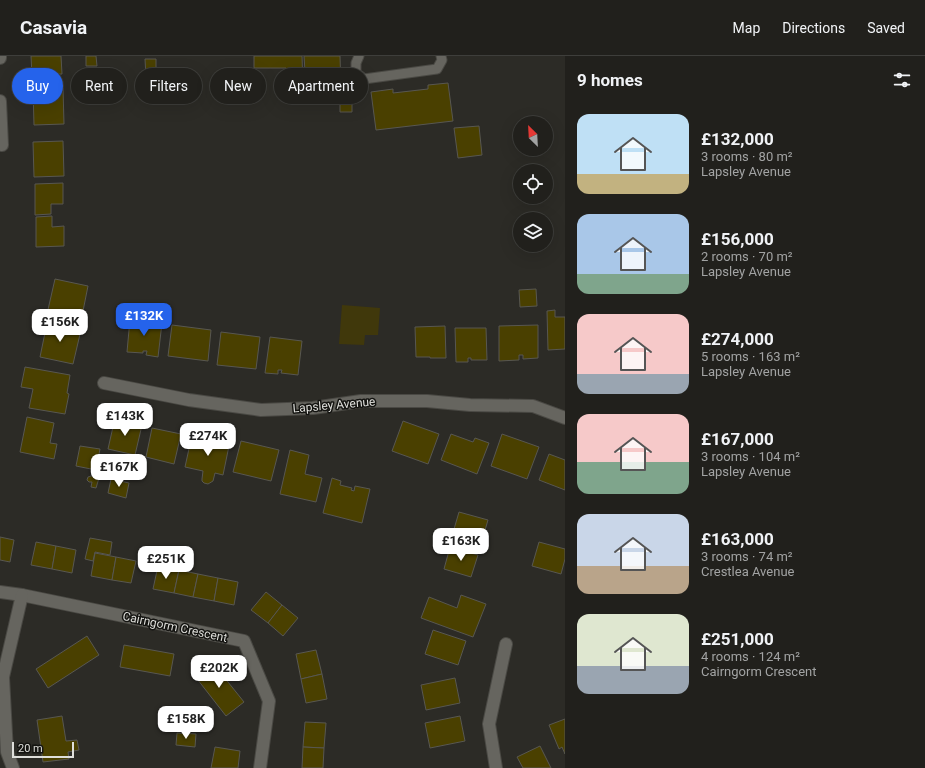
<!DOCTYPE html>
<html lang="en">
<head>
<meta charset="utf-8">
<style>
  body { margin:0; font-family:Roboto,sans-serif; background:#2d2d29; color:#f1f3f6; height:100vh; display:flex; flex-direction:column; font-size:15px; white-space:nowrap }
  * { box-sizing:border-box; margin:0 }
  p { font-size:13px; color:#a2a3a3 }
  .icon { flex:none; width:22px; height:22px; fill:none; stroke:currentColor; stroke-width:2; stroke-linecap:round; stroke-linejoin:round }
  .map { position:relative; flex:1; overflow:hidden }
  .details { display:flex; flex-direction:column; background:#21201c; width:360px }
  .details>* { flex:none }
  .hud { position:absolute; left:12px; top:12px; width:380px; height:36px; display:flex; gap:8px }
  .needle { width:26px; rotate:336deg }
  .tools { position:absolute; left:513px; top:60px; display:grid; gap:8px }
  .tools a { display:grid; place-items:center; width:40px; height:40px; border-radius:50%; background:#21201c; box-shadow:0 4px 16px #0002,0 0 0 1px #3e3e3b; font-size:20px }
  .scale { position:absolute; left:12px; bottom:10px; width:62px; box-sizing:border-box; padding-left:4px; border:2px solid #dfdfdb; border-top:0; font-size:11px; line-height:14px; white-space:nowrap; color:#dfdfdb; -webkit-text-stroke:3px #141411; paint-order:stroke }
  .price { position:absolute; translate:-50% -34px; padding:0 9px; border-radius:8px; background:#fff; color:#222; font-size:13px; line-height:26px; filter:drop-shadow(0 1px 2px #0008) }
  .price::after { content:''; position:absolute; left:50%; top:24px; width:12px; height:9px; margin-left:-6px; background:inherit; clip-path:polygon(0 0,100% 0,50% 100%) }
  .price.on { background:#2563eb; color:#fff }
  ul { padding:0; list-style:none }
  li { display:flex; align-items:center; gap:12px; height:100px; padding:0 12px }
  li span { display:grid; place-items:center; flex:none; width:112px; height:80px; border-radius:12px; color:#555 }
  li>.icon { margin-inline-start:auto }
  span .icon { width:48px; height:48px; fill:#fffc; stroke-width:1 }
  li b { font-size:17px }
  h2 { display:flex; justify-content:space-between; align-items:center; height:48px; padding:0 12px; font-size:17px }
  .chip { padding:0 14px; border-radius:18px; background:#21201c; box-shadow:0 4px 16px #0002,0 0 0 1px #3e3e3b; font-size:14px; line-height:36px }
  .chip.on { background:#2563eb; color:#fff }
  header { display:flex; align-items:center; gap:24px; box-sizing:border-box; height:56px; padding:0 20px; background:#21201c; border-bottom:1px solid #3e3e3b }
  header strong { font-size:19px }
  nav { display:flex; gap:22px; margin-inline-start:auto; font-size:14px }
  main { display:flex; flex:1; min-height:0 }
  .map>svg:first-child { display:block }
  .green { fill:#40380b }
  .building { fill:#4a4000; stroke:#585751 }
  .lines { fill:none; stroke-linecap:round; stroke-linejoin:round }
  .service-casing { stroke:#4a4944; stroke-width:11 }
  .minor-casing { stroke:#4a4944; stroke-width:14 }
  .service { stroke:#66655f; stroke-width:9 }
  .minor { stroke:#66655f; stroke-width:12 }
  .labels { text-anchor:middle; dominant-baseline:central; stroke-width:3; stroke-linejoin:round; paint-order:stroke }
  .street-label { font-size:12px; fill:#dfdfdb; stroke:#141411 }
</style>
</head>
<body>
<header>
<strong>Casavia</strong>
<nav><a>Map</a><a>Directions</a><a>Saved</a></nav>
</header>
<main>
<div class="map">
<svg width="565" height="712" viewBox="0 0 565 712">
  <rect width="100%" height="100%" fill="#2c2b26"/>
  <path class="green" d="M342,249L380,252L378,279H365L364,289L339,288Z"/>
  <g class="building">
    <path d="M31,0H61L62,18L32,19Z"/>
    <path d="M86,0H96L97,10H86Z"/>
    <path d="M254,0H302L303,32L287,33L286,12H254Z"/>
    <path d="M304,0H340L341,33H333L334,44L307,46Z"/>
    <path d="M145,3H156V20L146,21Z"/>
    <path d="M448,27L453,65L376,74L371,36L393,33V37L428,33V29Z"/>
    <path d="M63,32L64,68L34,69L33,33Z"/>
    <path d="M352,36V56H340V37Z"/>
    <path d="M479,70L482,99L458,102L454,72Z"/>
    <path d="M63,85L64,120L34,121L33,86Z"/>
    <path d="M63,127V148H51V158L35,159V128Z"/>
    <path d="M52,160V171L64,170V190L36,191V161Z"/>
    <path d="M55,223L88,230L81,265L47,258Z"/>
    <path d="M536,233L537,250L520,251L519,234Z"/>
    <path d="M555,254V261H565V293L548,294L547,255Z"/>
    <path d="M130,263L162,267L158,301L146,299L147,295H143V297L127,296Z"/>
    <path d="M47,267L81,274L73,308L40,301Z"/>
    <path d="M172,269L211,274L208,305L168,300Z"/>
    <path d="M538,269V302L523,303V299H519V304L499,305V270Z"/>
    <path d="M445,270L446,302H430V301H416L415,271Z"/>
    <path d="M455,272H486L487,304H471V302H468V306H456Z"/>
    <path d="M221,276L260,281L256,313L217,309Z"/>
    <path d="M270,281L302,285L298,319L281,317L282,314H278V318L265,317Z"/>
    <path d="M25,311L70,319L67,337L69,338L65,358L29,352L33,333L21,331Z"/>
    <path d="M27,361L54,367L50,387L57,388L54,403L20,396Z"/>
    <path d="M115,362L142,369L135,399L108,393Z"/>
    <path d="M403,365L439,378L428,408L392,395Z"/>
    <path d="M152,372L181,378L174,408L146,401Z"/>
    <path d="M451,378L473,386L475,382L489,387L477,418L441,404Z"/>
    <path d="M502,378L539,391L527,423L491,410Z"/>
    <path d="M192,379L230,385L223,419L215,417L213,425L208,428L204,427L202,425V423L203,415L185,411Z"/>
    <path d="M241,385L279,394L271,425L233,416Z"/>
    <path d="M80,390L100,393L96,414L76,410Z"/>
    <path d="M290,394L309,399L305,418L322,422L316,446L280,438Z"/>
    <path d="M549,398L565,404V434L539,424Z"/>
    <path d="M91,420L99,422L96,432L91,431L92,426H89L87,424L88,421Z"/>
    <path d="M332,422L341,425L340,429L352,432L351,434L354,435L355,430L370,433L362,467L323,457Z"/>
    <path d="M111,423L129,427L126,442L108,437Z"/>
    <path d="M459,456L488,464L481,488L452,480Z"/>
    <path d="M0,481L14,484L10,506L0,504Z"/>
    <path d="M90,482L112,486L110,499L95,496L93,505L85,503Z"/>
    <path d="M36,486L56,490L52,513L31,509Z"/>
    <path d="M539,486L565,493V503L561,518L532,510Z"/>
    <path d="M56,490L76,494L72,517L52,513Z"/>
    <path d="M450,491L478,499L471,521L444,513Z"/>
    <path d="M95,497L116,501L112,524L91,520Z"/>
    <path d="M116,501L136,505L131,527L112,524Z"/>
    <path d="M158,510L179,514L174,537L153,533Z"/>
    <path d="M179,514L198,518L193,541L174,537Z"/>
    <path d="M198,518L218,522L214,545L193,541Z"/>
    <path d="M218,522L238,526L234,549L214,545Z"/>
    <path d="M266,536L282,549L268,567L251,554Z"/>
    <path d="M461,539L486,548L473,581L421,562L429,541L457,552Z"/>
    <path d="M282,549L298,562L283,580L268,567Z"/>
    <path d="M433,574L466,585L458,609L425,598Z"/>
    <path d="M87,580L99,599L48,632L36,613Z"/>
    <path d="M124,589L174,598L170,620L120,611Z"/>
    <path d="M316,594L322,618L301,623L296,598Z"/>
    <path d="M212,606L244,646L226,660L194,619Z"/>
    <path d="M322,618L327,643L306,647L301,623Z"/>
    <path d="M455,622L460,647L426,654L421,629Z"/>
    <path d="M62,660L66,685L77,684L79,694L68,696L69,703L43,706L37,664Z"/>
    <path d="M460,660L465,685L430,692L425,667Z"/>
    <path d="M565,663V698L562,691L559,693L549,669Z"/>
    <path d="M305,666L326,667L324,692L303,691Z"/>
    <path d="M177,677L196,678L195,691L176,689Z"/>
    <path d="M540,690L551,712H523L517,701Z"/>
    <path d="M215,691L240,695L238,712H211Z"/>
    <path d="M303,691L324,692L323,712H302Z"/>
  </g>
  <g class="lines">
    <defs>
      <path id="service" d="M359,0L356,7V17L364,23L437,13L442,4L441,0"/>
      <g id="minor">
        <path d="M0,2V0"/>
        <path d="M0,45L2,89"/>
        <path d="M104,327L189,344L261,354L313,352L361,345H427L470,349L533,350L565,362"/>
        <path d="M0,536L22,539L244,585L269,645L260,712"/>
        <path d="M13,712L7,696L3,621L22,539"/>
        <path d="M496,712L489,668L506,588"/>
      </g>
    </defs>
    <use href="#service" class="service-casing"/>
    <use href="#minor" class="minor-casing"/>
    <use href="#service" class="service"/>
    <use href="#minor" class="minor"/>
  </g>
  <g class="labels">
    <g class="street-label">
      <text transform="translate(334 349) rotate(-5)">Lapsley Avenue</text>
      <text transform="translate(175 571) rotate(12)">Cairngorm Crescent</text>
    </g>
  </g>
</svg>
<div class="tools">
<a><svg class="needle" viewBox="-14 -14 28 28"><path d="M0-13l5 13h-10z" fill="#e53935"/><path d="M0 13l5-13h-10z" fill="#a2a3a3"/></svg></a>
<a><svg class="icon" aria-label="locate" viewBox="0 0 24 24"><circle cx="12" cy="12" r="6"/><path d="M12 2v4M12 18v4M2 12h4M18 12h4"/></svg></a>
<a><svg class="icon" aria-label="layers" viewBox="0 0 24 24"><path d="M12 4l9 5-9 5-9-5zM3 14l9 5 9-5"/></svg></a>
</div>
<div class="scale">20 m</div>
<b class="price on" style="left:144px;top:281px">£132K</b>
<b class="price" style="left:60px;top:287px">£156K</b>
<b class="price" style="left:125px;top:381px">£143K</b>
<b class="price" style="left:208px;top:401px">£274K</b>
<b class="price" style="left:119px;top:432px">£167K</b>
<b class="price" style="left:461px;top:506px">£163K</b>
<b class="price" style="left:166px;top:524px">£251K</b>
<b class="price" style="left:219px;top:633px">£202K</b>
<b class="price" style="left:186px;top:684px">£158K</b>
<div class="hud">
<a class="chip on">Buy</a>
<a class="chip">Rent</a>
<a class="chip">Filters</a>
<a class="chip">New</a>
<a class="chip">Apartment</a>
</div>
</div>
<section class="details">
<h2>9 homes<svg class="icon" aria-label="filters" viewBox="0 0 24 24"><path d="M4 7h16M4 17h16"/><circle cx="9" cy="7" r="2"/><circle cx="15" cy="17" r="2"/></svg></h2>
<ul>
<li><span style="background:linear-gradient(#bfe0f5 75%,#c2b280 0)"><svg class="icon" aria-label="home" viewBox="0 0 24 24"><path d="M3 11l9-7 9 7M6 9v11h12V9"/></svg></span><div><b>£132,000</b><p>3 rooms · 80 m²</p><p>Lapsley Avenue</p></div></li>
<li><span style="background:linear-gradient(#a9c7e8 75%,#7fa58c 0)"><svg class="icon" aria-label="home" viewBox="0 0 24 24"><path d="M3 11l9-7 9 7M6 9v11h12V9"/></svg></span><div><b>£156,000</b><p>2 rooms · 70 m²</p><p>Lapsley Avenue</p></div></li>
<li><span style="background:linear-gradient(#f6c9c9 75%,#9aa5b1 0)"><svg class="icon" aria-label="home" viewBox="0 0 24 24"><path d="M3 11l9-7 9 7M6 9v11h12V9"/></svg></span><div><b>£274,000</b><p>5 rooms · 163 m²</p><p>Lapsley Avenue</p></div></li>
<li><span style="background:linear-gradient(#f6c9c9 60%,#7fa58c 0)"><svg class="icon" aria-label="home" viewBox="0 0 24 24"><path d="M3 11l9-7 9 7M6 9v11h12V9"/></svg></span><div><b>£167,000</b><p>3 rooms · 104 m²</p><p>Lapsley Avenue</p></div></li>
<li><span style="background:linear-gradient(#c9d6e8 65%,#b9a48a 0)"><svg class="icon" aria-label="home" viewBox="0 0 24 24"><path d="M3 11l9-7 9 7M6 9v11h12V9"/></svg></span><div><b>£163,000</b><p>3 rooms · 74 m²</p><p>Crestlea Avenue</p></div></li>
<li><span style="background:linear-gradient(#dfe7d0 65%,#9aa5b1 0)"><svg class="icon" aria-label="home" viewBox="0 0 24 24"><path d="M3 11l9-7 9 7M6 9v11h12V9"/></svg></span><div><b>£251,000</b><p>4 rooms · 124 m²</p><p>Cairngorm Crescent</p></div></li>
</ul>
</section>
</main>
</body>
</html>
